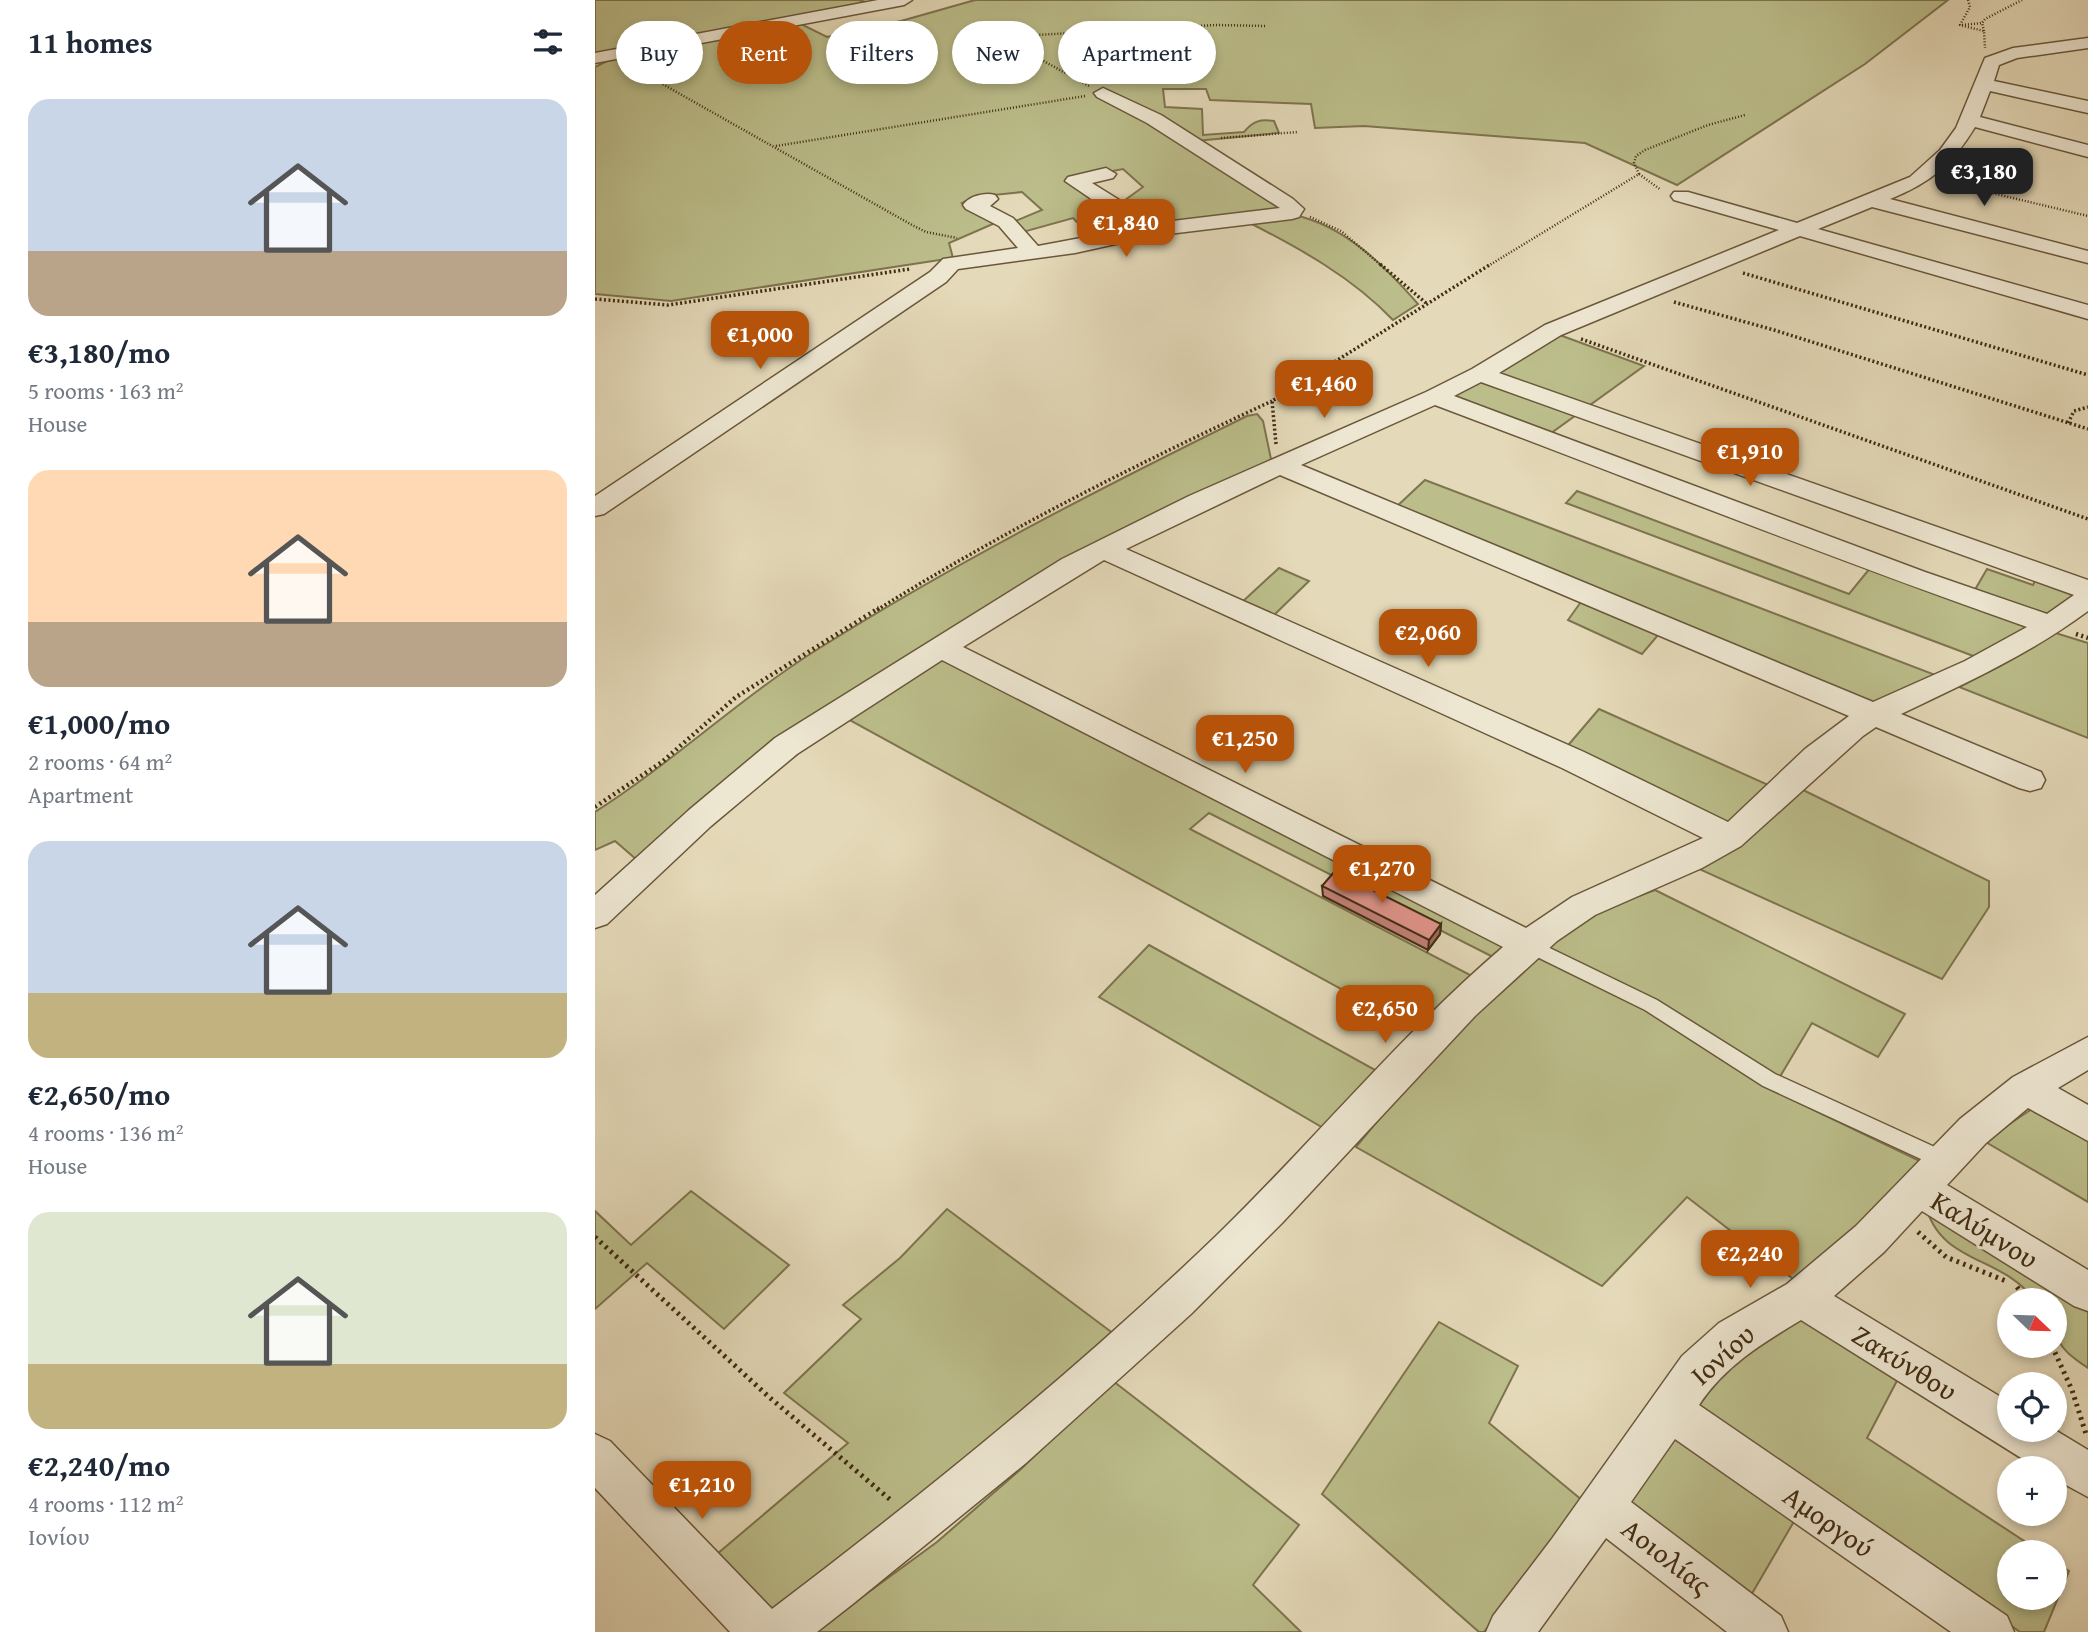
<!DOCTYPE html>
<html lang="en">
<head>
<meta charset="utf-8">
<style>
  body { margin:0; font-family:"Gentium Book Plus",serif; background:#f2f2f3; color:#1f2937; height:100vh; display:flex; flex-direction:column; font-size:26px; white-space:nowrap }
  * { box-sizing:border-box; margin:0 }
  p { font-size:23px; color:#747a83 }
  .icon { flex:none; width:38px; height:38px; fill:none; stroke:currentColor; stroke-width:2; stroke-linecap:round; stroke-linejoin:round }
  .map { position:relative; flex:1; overflow:hidden }
  .panel { display:flex; flex-direction:column; background:#fff; width:595px }
  .panel>* { flex:none }
  .banner { position:absolute; left:21px; top:21px; width:665px; height:63px; display:flex; gap:14px }
  .needle { width:46px; rotate:113deg }
  .tools { position:absolute; left:1402px; top:1288px; display:grid; gap:14px }
  .tools a { display:grid; place-items:center; width:70px; height:70px; border-radius:50%; background:#fff; box-shadow:0 4px 10px #0003; font-size:35px }
  .price { position:absolute; translate:-50% -60px; padding:0 16px; border-radius:14px; background:#b45309; color:#fff; font-size:23px; line-height:46px; filter:drop-shadow(0 2px 4px #0008) }
  .price::after { content:''; position:absolute; left:50%; top:42px; width:21px; height:16px; margin-left:-10px; background:inherit; clip-path:polygon(0 0,100% 0,50% 100%) }
  .price.active { background:#222; color:#fff }
  ul { padding:0; list-style:none }
  li { display:grid; align-content:center; gap:14px; height:371px; padding:0 28px }
  li span { display:grid; place-items:center; height:217px; border-radius:21px; color:#555 }
  li>.icon { margin-inline-start:auto }
  span .icon { width:126px; height:126px; fill:#fffc; stroke-width:1 }
  li b { font-size:30px }
  h2 { display:flex; justify-content:space-between; align-items:center; height:84px; padding:0 28px; font-size:30px }
  .chip { padding:0 24px; border-radius:32px; background:#fff; box-shadow:0 4px 10px #0003; font-size:24px; line-height:63px }
  .chip.active { background:#b45309; color:#fff }
  main { display:flex; flex:1; min-height:0 }
  .map>svg:first-child { display:block }
  .green { fill:#bbbd8a; stroke:#7e744e; stroke-width:2 }
  .lines { fill:none; stroke-linecap:round; stroke-linejoin:round }
  .lane-casing { stroke:#6a573b; stroke-width:3 }
  .street-casing { stroke:#6a573b; stroke-width:3 }
  .path-far3 { stroke:#412c11; stroke-width:2.5; stroke-dasharray:1 2; stroke-linecap:butt }
  .path-far2 { stroke:#412c11; stroke-width:3.5; stroke-dasharray:2 2.5; stroke-linecap:butt }
  .path-far1 { stroke:#412c11; stroke-width:4.5; stroke-dasharray:2 3.5; stroke-linecap:butt }
  .path { stroke:#412c11; stroke-width:5; stroke-dasharray:2.5 4.5; stroke-linecap:butt }
  .lane { fill:#ede6d1; fill-rule:evenodd }
  .street { fill:#ede6d1; fill-rule:evenodd }
  .wall { fill:#c28179; stroke:#412c11; stroke-width:2 }
  .shaded-wall { fill:#9e6963; stroke:#412c11; stroke-width:2 }
  .building { fill:#e2968d; stroke:#412c11; stroke-width:2 }
  .labels { text-anchor:middle; dominant-baseline:central; stroke-width:6; stroke-linejoin:round; paint-order:stroke }
  .near-street-label { font-size:28px; fill:#412c11; stroke:#ede6d1 }
</style>
</head>
<body>
<main>
<section class="panel">
<h2>11 homes<svg class="icon" aria-label="filters" viewBox="0 0 24 24"><path d="M4 7h16M4 17h16"/><circle cx="9" cy="7" r="2"/><circle cx="15" cy="17" r="2"/></svg></h2>
<ul>
<li><span style="background:linear-gradient(#c9d6e8 70%,#b9a48a 0)"><svg class="icon" aria-label="home" viewBox="0 0 24 24"><path d="M3 11l9-7 9 7M6 9v11h12V9"/></svg></span><div><b>€3,180/mo</b><p>5 rooms · 163 m²</p><p>House</p></div></li>
<li><span style="background:linear-gradient(#ffd9b3 70%,#b9a48a 0)"><svg class="icon" aria-label="home" viewBox="0 0 24 24"><path d="M3 11l9-7 9 7M6 9v11h12V9"/></svg></span><div><b>€1,000/mo</b><p>2 rooms · 64 m²</p><p>Apartment</p></div></li>
<li><span style="background:linear-gradient(#c9d6e8 70%,#c2b280 0)"><svg class="icon" aria-label="home" viewBox="0 0 24 24"><path d="M3 11l9-7 9 7M6 9v11h12V9"/></svg></span><div><b>€2,650/mo</b><p>4 rooms · 136 m²</p><p>House</p></div></li>
<li><span style="background:linear-gradient(#dfe7d0 70%,#c2b280 0)"><svg class="icon" aria-label="home" viewBox="0 0 24 24"><path d="M3 11l9-7 9 7M6 9v11h12V9"/></svg></span><div><b>€2,240/mo</b><p>4 rooms · 112 m²</p><p>Ιονίου</p></div></li>
</ul>
</section>
<div class="map">
<svg width="1493" height="1632" viewBox="0 0 1493 1632">
  <rect width="100%" height="100%" fill="#e4d9b8"/>
  <filter id="stains"><feTurbulence type="fractalNoise" baseFrequency=".00286" numOctaves="4"/><feColorMatrix values="0 0 0 0 .2 0 0 0 0 .09 0 0 0 0 .02 0 0 0 .5 -.17"/></filter>
  <radialGradient id="worn" r=".72"><stop offset=".6" stop-color="#630" stop-opacity="0"/><stop offset="1" stop-color="#630" stop-opacity=".3"/></radialGradient>
  <g class="green">
    <path d="M0,0H263L276,3L0,55Z"/>
    <path d="M380,0H1353L1270,64L1082,185L990,143L769,126L720,128L716,104L615,100L611,89H568L570,107L607,109L608,135L649,132C658,121 665,119 679,121L684,133L590,142L680,204L683,210L560,224L523,205L548,187L528,169L481,178L476,184L545,225V229L502,242L478,218L428,232L418,222L447,210L427,192L379,197L367,203L400,223L354,243L358,258L76,301L0,294V67L14,60L202,22L232,37L306,21Z"/>
    <path d="M700,215C751,227 789,265 823,304L798,320C757,277 704,248 651,221Z"/>
    <path d="M962,334L1049,366L952,436L853,398Z"/>
    <path d="M662,414L668,421L676,459L668,464L523,533L42,860L20,841L0,850V812C78,762 145,698 223,649C361,562 506,488 652,416Z"/>
    <path d="M830,480L1343,676L1272,707L1074,622L1047,654L973,620L988,599L799,509Z"/>
    <path d="M982,491L1254,594L1276,567L1378,593L1392,569L1438,585L1442,577L1484,592L1438,626L1493,643V738L1364,687L1405,666L971,503Z"/>
    <path d="M684,568L714,581L676,618L645,604Z"/>
    <path d="M346,658L916,945L900,958L614,813L595,829L877,976L821,1030L249,717Z"/>
    <path d="M1004,709L1180,788L1165,802L1127,826L969,750Z"/>
    <path d="M1204,788L1394,881V907L1347,979L1104,869C1143,846 1173,822 1204,788Z"/>
    <path d="M1060,890L1310,1014L1283,1057L1217,1023L1177,1090L1329,1163L1202,1282L1092,1197L1007,1286L761,1147C820,1075 904,973 982,925C1006,910 1034,900 1060,890Z"/>
    <path d="M554,945L782,1071L730,1129L504,997Z"/>
    <path d="M1443,1105L1493,1134V1202L1389,1141Z"/>
    <path d="M96,1191L194,1265L129,1329L52,1263L0,1309V1211L36,1245Z"/>
    <path d="M1330,1203L1493,1304V1368C1459,1345 1460,1340 1460,1300H1439C1408,1255 1344,1265 1330,1203Z"/>
    <path d="M352,1209L519,1334L181,1616L115,1560L253,1443L189,1393L266,1319L248,1305L305,1258Z"/>
    <path d="M1204,1312L1306,1373L1272,1438L1446,1552H1414V1598H1460V1561L1474,1571L1449,1632H1425L1219,1487L1148,1609L1026,1515L1115,1382Z"/>
    <path d="M844,1322L923,1366L894,1423L988,1501L923,1592L889,1632H884L727,1494Z"/>
    <path d="M518,1381L704,1525L658,1585L706,1632H219L342,1542L426,1469Z"/>
  </g>
  <g class="lines">
    <defs>
      <path id="lane" d="M934,938L1062,1000L1180,1074L1355,1154L1357,1160L1355,1166L1348,1169L1341,1166L1168,1086L1050,1010L928,950L926,945L928,940Z"/>
      <g id="street">
        <path d="M283,0H317L309,5L0,63V53Z"/>
        <path d="M1493,38V48L1422,58L1404,65L1399,81L1493,101V113L1395,91L1385,117L1493,145V157L1380,127C1357,165 1335,183 1295,199L1493,251V263L1277,207L1223,229L1493,305V319L1205,236L966,335L904,373L1493,580V611C1435,654 1371,683 1306,714L1446,772L1450,780L1446,788L1435,791L1424,788L1281,727L1268,736L1146,846L1107,868L1000,915L962,941L880,1016L688,1222L596,1314L431,1463L259,1603L222,1632H135L0,1488V1434L15,1441L177,1609C331,1492 482,1370 621,1236C719,1141 805,1035 908,947L347,660L202,754L116,826L12,924L0,928V895L94,810L180,738L467,559L594,496L831,392L877,369L950,325L1184,230L1079,200L1076,196L1079,192H1093L1202,223L1315,177L1345,150L1361,128L1390,58L1418,48ZM886,382L1479,595L1452,614L1330,572L859,396ZM840,405C1037,479 1233,557 1432,627L1370,661L1278,702L706,465ZM685,475L1254,716L1210,749L1133,822L989,752L531,549ZM509,560L967,768L1108,838L977,897L931,928L368,647Z"/>
        <path d="M508,88L566,115L698,199L709,209L704,217L697,219L557,236L480,253L363,269L351,282L9,514L0,516V496L335,272L348,259L423,248L404,226L371,209L368,205C374,196 390,192 400,195L403,199L395,206L418,218L443,246L539,228L470,181L473,177L511,168L521,174L518,178L497,183L561,223L685,208L552,123L502,97L499,93Z"/>
        <path d="M1493,1037V1070L1463,1088L1493,1105V1141L1433,1108L1391,1143L1352,1185L1493,1270V1311L1479,1306L1327,1211L1289,1252L1239,1296L1414,1402V1430H1460L1493,1450V1497L1460,1479V1468H1442L1206,1320C1166,1344 1130,1366 1104,1405L1412,1616L1419,1632H1356L1080,1439L1036,1502L1186,1616L1193,1632H1132L1011,1538L943,1632H891L898,1616L956,1540L1087,1356L1124,1323L1192,1284L1261,1226L1365,1119L1418,1077Z"/>
      </g>
    </defs>
    <use href="#lane" class="lane-casing"/>
    <use href="#street" class="street-casing"/>
    <g class="path-far3">
      <path d="M1373,0L1375,7L1365,25L1389,31L1390,48"/>
      <path d="M1367,25L1387,23"/>
      <path d="M1389,31L1387,23L1390,19L1427,0"/>
      <path d="M39,68L317,225L331,232L362,238"/>
      <path d="M494,86L405,37L621,25L672,26"/>
      <path d="M626,138L703,132"/>
      <path d="M181,146L490,96"/>
      <path d="M1044,174L1039,163L1041,156L1050,150L1113,125L1150,115"/>
      <path d="M1351,182L1493,216"/>
      <path d="M715,217L746,231L787,266"/>
      <path d="M893,266L1044,174L1066,190"/>
    </g>
    <g class="path-far2">
      <path d="M785,264L831,303"/>
      <path d="M1148,273L1493,375"/>
      <path d="M0,299L73,305L315,269"/>
      <path d="M1079,302L1179,330L1493,429"/>
      <path d="M986,339L1493,519"/>
      <path d="M1473,423L1479,411L1493,407"/>
      <path d="M681,444L677,401L896,264"/>
      <path d="M282,610C408,531 542,464 677,401"/>
    </g>
    <g class="path-far1">
      <path d="M1481,634L1493,638"/>
      <path d="M0,807L67,762L141,697L284,608"/>
    </g>
    <g class="path">
      <path d="M1323,1232L1351,1257L1411,1281"/>
      <path d="M0,1237L174,1397L298,1502"/>
      <path d="M1422,1287L1432,1300"/>
      <path d="M1457,1346L1477,1390L1491,1434"/>
    </g>
    <use href="#lane" class="lane"/>
    <use href="#street" class="street"/>
  </g>
  <path class="wall" d="M727,886L846,924L845,934L833,950L728,896Z"/>
  <path class="shaded-wall" d="M846,924L845,934L833,950L834,940Z"/>
  <path class="building" d="M740,871L846,924L834,940L727,886Z"/>
  <g class="labels">
    <g class="near-street-label">
      <text transform="translate(1390 1229) rotate(32)">Καλύμνου</text>
      <text transform="translate(1127 1354) rotate(-42)">Ιονίου</text>
      <text transform="translate(1310 1362) rotate(32)">Ζακύνθου</text>
      <text transform="translate(1234 1521) rotate(35)">Αμοργού</text>
      <text transform="translate(1072 1556) rotate(38)">Αοιολίας</text>
    </g>
  </g>
  <rect width="100%" height="100%" filter="url(#stains)"/>
  <rect width="100%" height="100%" fill="url(#worn)"/>
</svg>
<div class="tools">
<a><svg class="needle" viewBox="-14 -14 28 28"><path d="M0-13l5 13h-10z" fill="#e53935"/><path d="M0 13l5-13h-10z" fill="#747a83"/></svg></a>
<a><svg class="icon" aria-label="locate" viewBox="0 0 24 24"><circle cx="12" cy="12" r="6"/><path d="M12 2v4M12 18v4M2 12h4M18 12h4"/></svg></a>
<a>+</a>
<a>−</a>
</div>
<b class="price active" style="left:1389px;top:208px">€3,180</b>
<b class="price" style="left:531px;top:259px">€1,840</b>
<b class="price" style="left:165px;top:371px">€1,000</b>
<b class="price" style="left:729px;top:420px">€1,460</b>
<b class="price" style="left:1155px;top:488px">€1,910</b>
<b class="price" style="left:833px;top:669px">€2,060</b>
<b class="price" style="left:650px;top:775px">€1,250</b>
<b class="price" style="left:787px;top:905px">€1,270</b>
<b class="price" style="left:790px;top:1045px">€2,650</b>
<b class="price" style="left:1155px;top:1290px">€2,240</b>
<b class="price" style="left:107px;top:1521px">€1,210</b>
<div class="banner">
<a class="chip">Buy</a>
<a class="chip active">Rent</a>
<a class="chip">Filters</a>
<a class="chip">New</a>
<a class="chip">Apartment</a>
</div>
</div>
</main>
</body>
</html>
